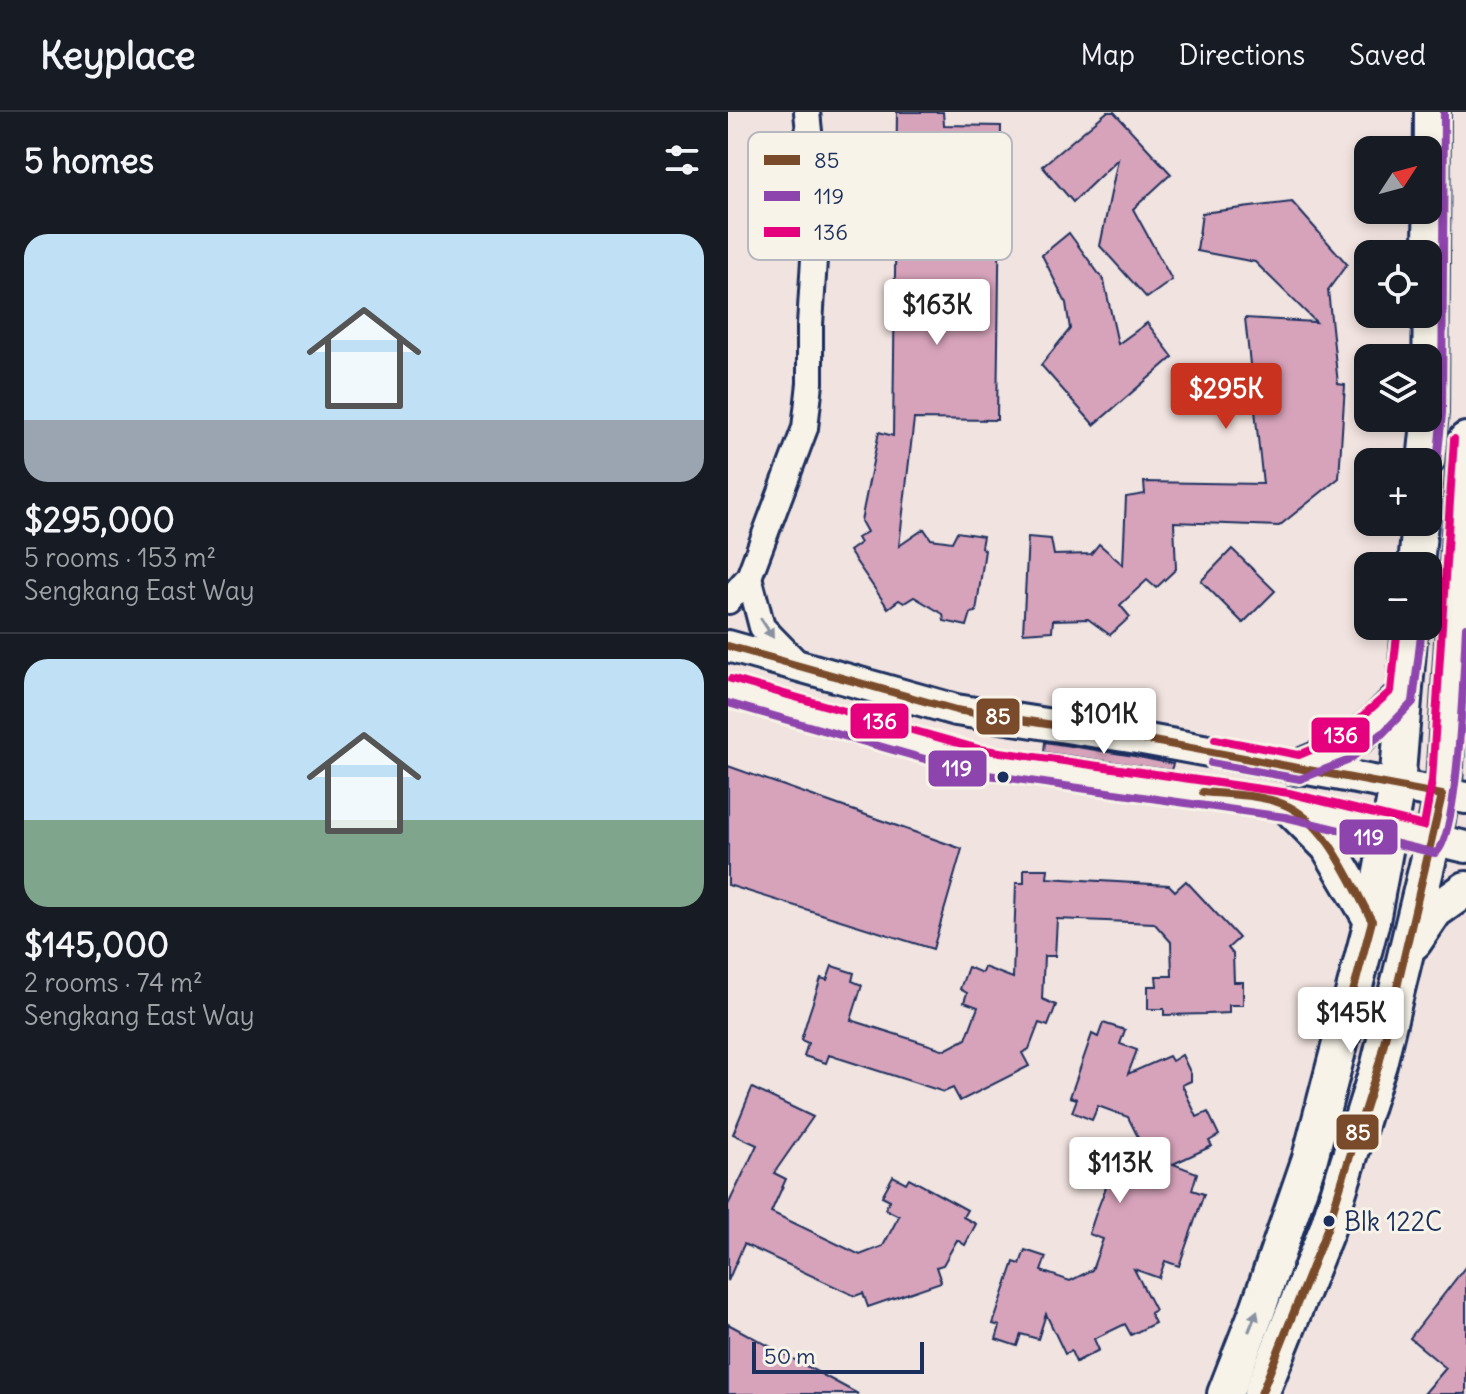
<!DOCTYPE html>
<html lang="en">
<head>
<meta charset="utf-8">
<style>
  body { margin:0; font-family:Delius,sans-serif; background:#242831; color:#f1f3f6; height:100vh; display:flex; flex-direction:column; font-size:30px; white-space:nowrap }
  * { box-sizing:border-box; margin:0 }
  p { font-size:26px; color:#9ea1a6 }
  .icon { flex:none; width:44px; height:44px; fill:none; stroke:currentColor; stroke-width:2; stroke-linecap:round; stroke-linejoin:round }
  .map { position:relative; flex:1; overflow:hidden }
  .sheet { display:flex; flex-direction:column; background:#171b24; width:728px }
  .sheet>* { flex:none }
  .needle { width:52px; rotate:54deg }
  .fabs { position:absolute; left:626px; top:24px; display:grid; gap:16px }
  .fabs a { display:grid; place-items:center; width:88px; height:88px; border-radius:16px; background:#171b24; box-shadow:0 4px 12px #0003; font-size:40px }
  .scale { position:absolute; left:24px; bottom:20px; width:172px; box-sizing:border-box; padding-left:8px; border:4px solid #1b2f5e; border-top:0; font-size:22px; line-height:28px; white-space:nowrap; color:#1b2f5e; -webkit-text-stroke:6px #f7f3e8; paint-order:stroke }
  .price { position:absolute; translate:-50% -68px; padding:0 18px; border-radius:8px; background:#fff; color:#222; font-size:26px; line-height:52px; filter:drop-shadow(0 2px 4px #0008) }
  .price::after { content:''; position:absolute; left:50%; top:48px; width:24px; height:18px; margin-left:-12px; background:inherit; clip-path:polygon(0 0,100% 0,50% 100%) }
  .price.on { background:#c8321e; color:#fff }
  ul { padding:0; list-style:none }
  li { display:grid; align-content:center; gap:16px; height:424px; padding:0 24px }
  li+li { border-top:2px solid #363941 }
  li span { display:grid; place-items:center; height:248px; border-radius:24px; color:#555 }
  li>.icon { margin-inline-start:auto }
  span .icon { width:144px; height:144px; fill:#fffc; stroke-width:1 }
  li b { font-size:34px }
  h2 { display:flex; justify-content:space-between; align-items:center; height:96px; padding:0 24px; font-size:34px }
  header { display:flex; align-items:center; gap:48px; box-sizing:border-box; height:112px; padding:0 40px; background:#171b24; border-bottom:2px solid #363941 }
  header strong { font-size:38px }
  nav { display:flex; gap:44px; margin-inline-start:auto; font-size:28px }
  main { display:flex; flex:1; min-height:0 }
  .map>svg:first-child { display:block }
  .building { fill:#d7a3bb; stroke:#1b2f5e; stroke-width:2 }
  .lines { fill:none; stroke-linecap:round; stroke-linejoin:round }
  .minor-casing { stroke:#1b2f5e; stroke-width:30 }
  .tertiary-casing { stroke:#1b2f5e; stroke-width:36 }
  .secondary-casing { stroke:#1b2f5e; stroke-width:40 }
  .minor { stroke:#f7f3e8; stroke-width:24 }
  .tertiary { stroke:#f7f3e8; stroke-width:30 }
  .secondary { stroke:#f7f3e8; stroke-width:34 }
  .bus-1-casing { stroke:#f7f3e8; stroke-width:14 }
  .bus-2-casing { stroke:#f7f3e8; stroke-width:14 }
  .bus-3-casing { stroke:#f7f3e8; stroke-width:14 }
  .bus-1 { stroke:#7a4b2a; stroke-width:8 }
  .bus-2 { stroke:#8e44ad; stroke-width:8 }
  .bus-3 { stroke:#e5007d; stroke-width:8 }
  .oneway { fill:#8991a3 }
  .bus-dot { fill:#1b2f5e; stroke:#f7f3e8; stroke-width:3 }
  .labels { text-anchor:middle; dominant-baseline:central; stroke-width:6; stroke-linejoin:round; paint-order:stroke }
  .bus-label { font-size:26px; fill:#1b2f5e; stroke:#f7f3e8; text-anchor:start }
  .key { fill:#f7f3e8; stroke:#b5b8bf; stroke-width:2 }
  .key-label { font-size:22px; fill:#1b2f5e }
  .line-badge { stroke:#f7f3e8; stroke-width:3 }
  .badge-label { font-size:22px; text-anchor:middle; font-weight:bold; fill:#fff }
</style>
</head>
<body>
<header>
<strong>Keyplace</strong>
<nav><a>Map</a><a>Directions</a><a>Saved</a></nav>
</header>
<main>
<section class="sheet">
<h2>5 homes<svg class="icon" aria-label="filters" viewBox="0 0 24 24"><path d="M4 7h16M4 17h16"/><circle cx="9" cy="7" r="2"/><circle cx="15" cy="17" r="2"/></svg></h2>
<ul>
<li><span style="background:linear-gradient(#bfe0f5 75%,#9aa5b1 0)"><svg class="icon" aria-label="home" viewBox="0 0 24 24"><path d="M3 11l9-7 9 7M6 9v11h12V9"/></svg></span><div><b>$295,000</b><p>5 rooms · 153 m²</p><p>Sengkang East Way</p></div></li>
<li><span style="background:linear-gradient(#bfe0f5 65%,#7fa58c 0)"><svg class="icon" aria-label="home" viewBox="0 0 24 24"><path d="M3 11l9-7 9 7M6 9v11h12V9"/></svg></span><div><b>$145,000</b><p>2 rooms · 74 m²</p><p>Sengkang East Way</p></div></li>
</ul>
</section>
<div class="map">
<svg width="738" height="1282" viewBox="0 0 738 1282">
  <rect width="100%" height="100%" fill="#f1e3df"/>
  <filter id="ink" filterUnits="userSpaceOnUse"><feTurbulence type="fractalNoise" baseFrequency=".0125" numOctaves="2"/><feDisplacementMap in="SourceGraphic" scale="16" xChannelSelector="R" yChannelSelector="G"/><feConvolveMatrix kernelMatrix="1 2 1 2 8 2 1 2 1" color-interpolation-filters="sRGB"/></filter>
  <g filter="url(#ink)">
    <g class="building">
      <path d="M169,0H215L216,13L273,14L269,308L186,307L171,434L196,417L203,427L224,430L229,420L255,424L253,435L257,438L248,500L243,501L239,514L216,509L215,502L186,485L176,491L171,488L160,496L121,439L132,431L129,426L139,420L133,409L151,320L165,324Z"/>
      <path d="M379,0H386L443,62L405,97L444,168L419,186L372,134L390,47L345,90L314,54Z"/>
      <path d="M564,90L619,152L600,178L610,272L617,273L611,366L551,414L446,410L448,457L428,476L419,468L392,493L402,505L382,523L360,507L325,508L324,519L295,521L300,425L323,427L326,443L363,442L371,432L395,453L398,385L417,382L416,370L535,372L517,206L588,210L527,150L469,139L474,101Z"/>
      <path d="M341,121L376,169L390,232L419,211L445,245L366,313L313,253L342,217L338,191L314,143Z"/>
      <path d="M504,437L547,479L515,511L473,469Z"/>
      <path d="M317,630L406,644L445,652L443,658L316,640Z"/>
      <path d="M0,654L234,737L205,837L0,773Z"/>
      <path d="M296,757H320L319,766L441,773L447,779L458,769L511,826L500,836L505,842L506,870H515V893H501V901L479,902L436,903V897H420V874H429L428,864H444L443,830L426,811L329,807L327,844H316L314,887L328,893L320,914L311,911L301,937L294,941L301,954L232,989L225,976L216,980L101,943L98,951L76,944L80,931L73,928L81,902L93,866L99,868L104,854L126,861L124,869L134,873L123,908L217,938L238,927L250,895L236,890L239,881L232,877L240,855L254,861L256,855L285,866L288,771H296Z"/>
      <path d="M375,911L397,918L392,932L409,938L400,962L441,944L444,949L454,943L463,962V969L454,973L469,1005L480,1000L491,1023L481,1029L484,1034L445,1052L469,1061L464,1078L476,1082L451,1154L437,1149L431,1166L406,1157L427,1198L422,1201L427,1211L403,1223L397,1212L366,1227L371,1238L348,1250L343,1239L337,1242L318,1202L310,1227L293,1222L289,1234L268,1227L272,1214L265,1212L286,1150L292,1152L297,1138L318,1145L313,1159L342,1169L364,1158L375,1127L361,1122L368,1101L387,1052L400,1057L411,1027L400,1005L370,994L364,1008L344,1000L349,987L342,985L364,922L370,925Z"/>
      <path d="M24,976L85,1005L46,1061L58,1067L43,1100L132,1143L155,1134L171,1104L157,1097L162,1088L154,1084L165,1064L178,1071L181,1066L239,1098L235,1105L248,1112L237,1133L229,1128L215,1153L208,1155L213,1170L140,1195L135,1181L127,1184L16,1132L0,1169V1093L29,1033L5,1022Z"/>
      <path d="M738,1154V1282H696L718,1256L682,1226Z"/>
      <path d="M0,1212L130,1282H0Z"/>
    </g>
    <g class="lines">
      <defs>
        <g id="minor">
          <path d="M21,465L34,515L75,557"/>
          <path d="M0,489L21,465L77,316L82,271V213L89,98L79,0"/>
        </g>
        <g id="tertiary">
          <path d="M0,534L228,598L409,626L738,686"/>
          <path d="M0,579L249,649L559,693L738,735"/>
        </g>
        <g id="secondary">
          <path d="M697,350L702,301L704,0"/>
          <path d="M688,454L692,410"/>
          <path d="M572,655C619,636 639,621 674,584"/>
          <path d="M559,693L600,734L644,809"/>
          <path d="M686,830L707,799L738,777"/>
          <path d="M497,1282L530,1197L582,1046L644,809L669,674L682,514"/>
          <path d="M533,1282L599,1117L651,952L705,729L716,670L738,328"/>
        </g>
      </defs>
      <use href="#minor" class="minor-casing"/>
      <use href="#tertiary" class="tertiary-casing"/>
      <use href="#secondary" class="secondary-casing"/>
      <use href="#minor" class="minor"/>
      <use href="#tertiary" class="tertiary"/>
      <use href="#secondary" class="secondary"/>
      <defs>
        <g id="bus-1">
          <path d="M0,534L228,598L409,626L714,683L651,952L599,1117L533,1282"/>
          <path d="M475,680C501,683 530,682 555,692C599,709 623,771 644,809L620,899"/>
        </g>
        <g id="bus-2">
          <path d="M709,351L714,301L716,0"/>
          <path d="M0,591L246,661L557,705L707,741C731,730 736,548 738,515"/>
          <path d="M483,651L572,667L619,649L655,621L685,590L694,515"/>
        </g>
        <g id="bus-3">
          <path d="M3,567L251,637L561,681L696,714L704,669L726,327"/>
          <path d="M487,627L571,643L607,628L663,579L670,514"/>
        </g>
      </defs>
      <use href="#bus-1" class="bus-1-casing"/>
      <use href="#bus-2" class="bus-2-casing"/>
      <use href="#bus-3" class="bus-3-casing"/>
      <use href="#bus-1" class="bus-1"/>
      <use href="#bus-2" class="bus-2"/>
      <use href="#bus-3" class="bus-3"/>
    </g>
    <defs><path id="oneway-solid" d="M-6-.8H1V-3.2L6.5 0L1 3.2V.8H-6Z" transform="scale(2)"/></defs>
    <g class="oneway">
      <use href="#oneway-solid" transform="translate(39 516) rotate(57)"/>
      <use href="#oneway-solid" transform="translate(525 1209) rotate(-68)"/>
    </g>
  </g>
  <g class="bus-dot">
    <circle cx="275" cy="665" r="7"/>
    <circle cx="601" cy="1109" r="7"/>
  </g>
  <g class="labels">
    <g class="bus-label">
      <text x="616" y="1109">Blk 122C</text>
    </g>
  </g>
  <rect x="20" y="20" width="264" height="128" rx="12" class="key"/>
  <rect x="36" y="43" width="36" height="10" fill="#7a4b2a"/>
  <rect x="36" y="79" width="36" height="10" fill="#8e44ad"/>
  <rect x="36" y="115" width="36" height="10" fill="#e5007d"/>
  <g class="key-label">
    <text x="86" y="56">85</text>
    <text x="86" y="92">119</text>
    <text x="86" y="128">136</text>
  </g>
  <g class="line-badge">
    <rect x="247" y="585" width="46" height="39" rx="8" fill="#7a4b2a"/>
    <rect x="121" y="590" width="61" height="38" rx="8" fill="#e5007d"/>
    <rect x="582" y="604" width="61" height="38" rx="8" fill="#e5007d"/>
    <rect x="199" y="637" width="61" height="39" rx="8" fill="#8e44ad"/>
    <rect x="610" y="706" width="61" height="38" rx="8" fill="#8e44ad"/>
    <rect x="607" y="1001" width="45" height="38" rx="8" fill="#7a4b2a"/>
  </g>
  <g class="badge-label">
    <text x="270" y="612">85</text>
    <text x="152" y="617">136</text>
    <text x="613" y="631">136</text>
    <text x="229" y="664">119</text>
    <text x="641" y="733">119</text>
    <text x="630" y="1028">85</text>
  </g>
</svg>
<div class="fabs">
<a><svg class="needle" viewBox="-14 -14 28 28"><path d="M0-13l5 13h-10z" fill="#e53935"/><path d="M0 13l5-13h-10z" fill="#9ea1a6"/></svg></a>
<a><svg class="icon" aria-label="locate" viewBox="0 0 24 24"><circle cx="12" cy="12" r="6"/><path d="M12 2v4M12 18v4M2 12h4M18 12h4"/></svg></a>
<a><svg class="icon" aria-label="layers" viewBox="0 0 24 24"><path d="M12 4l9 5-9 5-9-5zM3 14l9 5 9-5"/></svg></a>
<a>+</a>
<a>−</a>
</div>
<div class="scale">50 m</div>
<b class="price" style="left:209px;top:235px">$163K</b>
<b class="price on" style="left:498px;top:319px">$295K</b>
<b class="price" style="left:376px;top:644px">$101K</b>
<b class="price" style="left:623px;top:943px">$145K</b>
<b class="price" style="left:392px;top:1093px">$113K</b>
</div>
</main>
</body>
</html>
